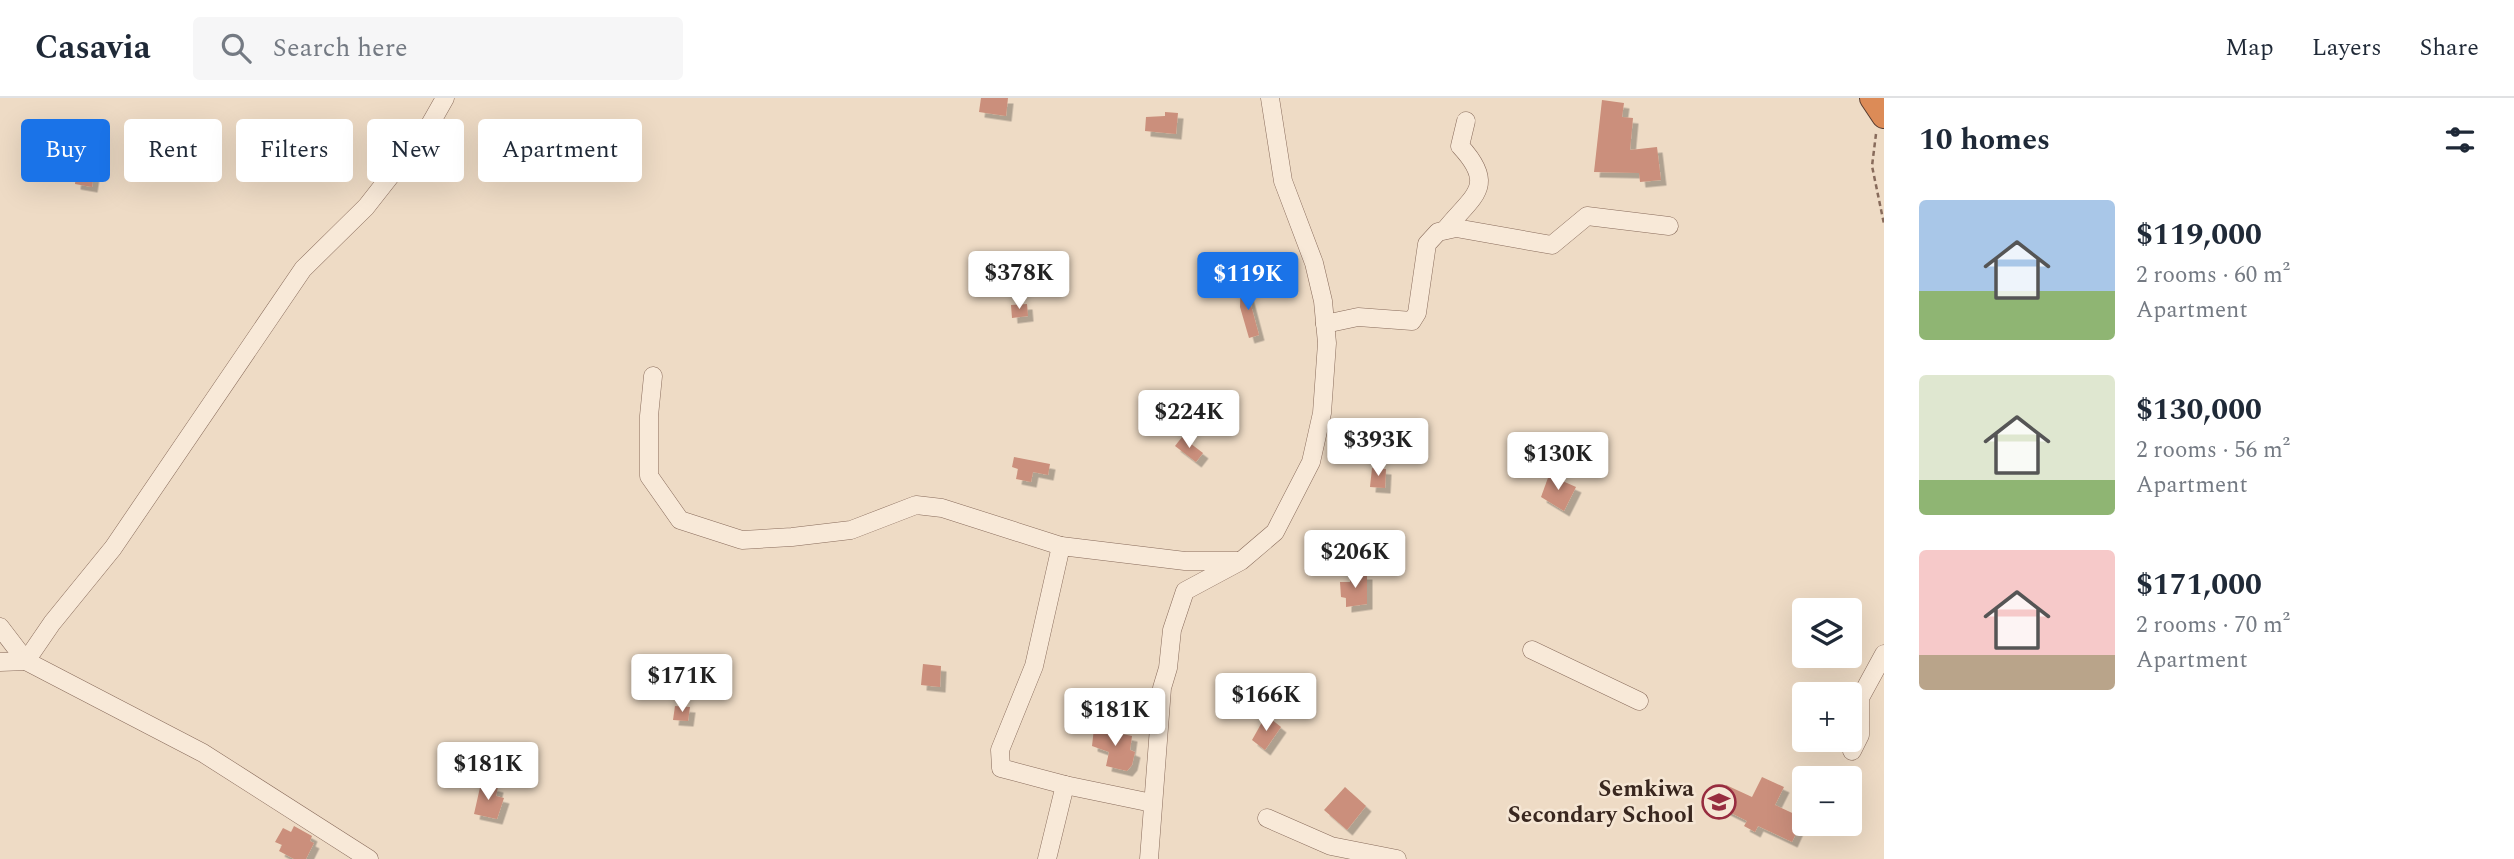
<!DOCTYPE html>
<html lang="en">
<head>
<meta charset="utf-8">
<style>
  body { margin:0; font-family:Spectral,serif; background:#f6f6f7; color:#1f2937; height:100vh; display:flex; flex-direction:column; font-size:26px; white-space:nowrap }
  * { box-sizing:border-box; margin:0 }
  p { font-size:23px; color:#747a83 }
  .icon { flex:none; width:38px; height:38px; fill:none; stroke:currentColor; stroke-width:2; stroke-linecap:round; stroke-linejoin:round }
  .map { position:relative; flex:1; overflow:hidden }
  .drawer { display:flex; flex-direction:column; background:#fff; width:630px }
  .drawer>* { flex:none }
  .guide { position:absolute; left:21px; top:21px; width:665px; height:63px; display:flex; gap:14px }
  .buttons { position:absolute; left:1792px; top:500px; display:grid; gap:14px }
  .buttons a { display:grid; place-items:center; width:70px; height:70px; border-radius:7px; background:#fff; box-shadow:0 7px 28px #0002; font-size:35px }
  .price { position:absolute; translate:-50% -60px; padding:0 16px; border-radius:7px; background:#fff; color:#222; font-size:23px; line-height:46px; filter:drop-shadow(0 2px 4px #0008) }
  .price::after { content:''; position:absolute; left:50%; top:42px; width:21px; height:16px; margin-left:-10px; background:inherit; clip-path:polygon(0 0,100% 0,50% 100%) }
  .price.selected { background:#1a73e8; color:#fff }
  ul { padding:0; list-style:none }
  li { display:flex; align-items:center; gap:21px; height:175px; padding:0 35px }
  li span { display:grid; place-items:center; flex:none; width:196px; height:140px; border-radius:7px; color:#555 }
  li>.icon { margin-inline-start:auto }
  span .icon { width:84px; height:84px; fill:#fffc; stroke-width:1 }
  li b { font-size:30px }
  h2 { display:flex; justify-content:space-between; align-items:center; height:84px; padding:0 35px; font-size:30px }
  .chip { padding:0 24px; border-radius:7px; background:#fff; box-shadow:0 7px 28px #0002; font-size:24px; line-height:63px }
  .chip.selected { background:#1a73e8; color:#fff }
  header { display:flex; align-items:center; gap:42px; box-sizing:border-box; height:98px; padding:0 35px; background:#fff; border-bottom:2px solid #e0e1e3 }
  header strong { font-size:33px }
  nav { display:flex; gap:38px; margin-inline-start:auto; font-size:24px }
  .search { width:490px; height:63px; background:#f6f6f7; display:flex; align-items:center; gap:18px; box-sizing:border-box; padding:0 24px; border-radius:7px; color:#747a83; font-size:26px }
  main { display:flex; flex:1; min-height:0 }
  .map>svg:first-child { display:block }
  .building { fill:#cb8f7b; filter:url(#shadow) }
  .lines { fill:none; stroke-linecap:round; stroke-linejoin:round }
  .minor-casing { stroke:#886b5b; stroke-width:19 }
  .highway-casing { stroke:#563b2f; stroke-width:26 }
  .path { stroke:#886b5b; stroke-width:2.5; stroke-dasharray:5 3.5; stroke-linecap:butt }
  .minor { stroke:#f8e9d8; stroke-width:18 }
  .highway { stroke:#dc8b57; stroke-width:24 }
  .labels { text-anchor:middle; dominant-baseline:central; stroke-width:5; stroke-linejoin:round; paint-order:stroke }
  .poi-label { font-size:23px; font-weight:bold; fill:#39271f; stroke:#f5e6d4; text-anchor:end }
</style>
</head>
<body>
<header>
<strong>Casavia</strong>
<div class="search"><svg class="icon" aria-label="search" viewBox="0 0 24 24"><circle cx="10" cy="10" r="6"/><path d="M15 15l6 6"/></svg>Search here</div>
<nav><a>Map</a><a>Layers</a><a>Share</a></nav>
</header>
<main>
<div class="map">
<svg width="1884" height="761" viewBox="0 0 1884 761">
  <defs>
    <filter id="shadow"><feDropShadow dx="5.5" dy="5.5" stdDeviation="0" flood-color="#0004"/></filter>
  </defs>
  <rect width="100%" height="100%" fill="#eedbc5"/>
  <g class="building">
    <path d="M981,0H1008L1006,18L979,14Z"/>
    <path d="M1602,2L1624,5L1622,19L1633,20L1630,52L1657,49L1661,82L1640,84L1639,75L1594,74Z"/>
    <path d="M1165,14L1178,15L1176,36L1145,33L1146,19L1165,18Z"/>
    <path d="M530,51L539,61L522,74L514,63Z"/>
    <path d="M174,55L192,56V71L174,70Z"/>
    <path d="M78,61L96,64L92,89L75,86Z"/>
    <path d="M1241,181H1244L1259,237L1249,240L1240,209Z"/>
    <path d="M1027,206L1028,218L1012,220L1011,207Z"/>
    <path d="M1182,339L1203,355L1196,364L1175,348Z"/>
    <path d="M1014,359L1050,366L1048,377L1033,374L1031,384L1016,381L1018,371L1012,369Z"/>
    <path d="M1372,370L1386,371L1385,390L1370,389Z"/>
    <path d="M1549,377L1576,389L1564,413L1541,399Z"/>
    <path d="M1350,476H1367V506L1346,509V500L1341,499L1340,484H1350Z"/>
    <path d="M923,566L941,568L940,589L921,587Z"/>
    <path d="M675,608L690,609L688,623L673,622Z"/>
    <path d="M1266,617L1281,629L1265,652L1252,642Z"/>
    <path d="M1094,630L1132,638L1130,652L1135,654L1132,667L1127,673L1106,668L1109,654L1092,648Z"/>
    <path d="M483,655L494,658L490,677L478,674Z"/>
    <path d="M1762,679L1784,689L1775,707L1803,720L1792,744L1758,728L1755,734L1744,728L1747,723L1717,708L1726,687L1752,699Z"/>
    <path d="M481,685L498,689L496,698L504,700L497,721L474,716Z"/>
    <path d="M1345,689L1366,708L1347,732L1324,712Z"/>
    <path d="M294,728L312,738L310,743L314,745L306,761H294L279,753L282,747L275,744L283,730L291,734Z"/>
  </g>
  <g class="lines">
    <defs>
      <g id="minor">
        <path d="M1445,132C1472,98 1498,89 1460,48L1466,23"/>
        <path d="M1325,226L1358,219L1412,223L1417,215L1427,146L1438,134L1456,130L1552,147L1587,118L1669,128"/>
        <path d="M653,278L649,318V378L680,422L742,442L792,439L851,432L916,407L942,410L1061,448"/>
        <path d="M0,529L26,563L203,655L369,761"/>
        <path d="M1532,552L1639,603"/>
        <path d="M0,564L26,563L52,525L113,450L303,171L366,109L428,30L445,0"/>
        <path d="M1852,653L1860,637V600L1884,556"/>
        <path d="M1065,687L1152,705"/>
        <path d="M1267,720L1331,748L1397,761"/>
        <path d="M1047,761L1065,687L1001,670L1000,652L1034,568L1061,448L1185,463H1239"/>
        <path d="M1149,761L1162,590L1168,570L1172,532L1185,493L1241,463L1275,434L1311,364L1322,315L1327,245L1323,203L1314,165L1283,83L1270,0"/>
      </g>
      <path id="highway" d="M1872,0L1884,18"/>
    </defs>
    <use href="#minor" class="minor-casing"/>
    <use href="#highway" class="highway-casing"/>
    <path class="path" d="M1876,36L1872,68L1884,126"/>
    <use href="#minor" class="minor"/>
    <use href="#highway" class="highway"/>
  </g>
  <defs>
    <symbol id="school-ring" viewBox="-11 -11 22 22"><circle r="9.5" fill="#f5e6d4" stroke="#972c3f" stroke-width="1.5"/><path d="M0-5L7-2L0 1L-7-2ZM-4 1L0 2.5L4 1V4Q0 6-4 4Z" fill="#972c3f"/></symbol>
  </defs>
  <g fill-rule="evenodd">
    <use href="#school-ring" x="1700" y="685" width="38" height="38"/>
  </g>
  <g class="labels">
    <g class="poi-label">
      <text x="1694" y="691">Semkiwa<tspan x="1694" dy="26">Secondary School</tspan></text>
    </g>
  </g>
</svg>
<div class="buttons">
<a><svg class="icon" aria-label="layers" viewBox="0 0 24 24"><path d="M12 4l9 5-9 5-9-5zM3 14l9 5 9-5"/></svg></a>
<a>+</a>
<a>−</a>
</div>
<b class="price" style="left:1019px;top:213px">$378K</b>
<b class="price selected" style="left:1248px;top:214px">$119K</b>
<b class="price" style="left:1189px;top:352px">$224K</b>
<b class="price" style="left:1378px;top:380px">$393K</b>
<b class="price" style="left:1558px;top:394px">$130K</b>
<b class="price" style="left:1355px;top:492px">$206K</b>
<b class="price" style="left:682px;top:616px">$171K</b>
<b class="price" style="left:1266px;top:635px">$166K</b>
<b class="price" style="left:1115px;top:650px">$181K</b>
<b class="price" style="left:488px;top:704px">$181K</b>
<div class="guide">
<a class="chip selected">Buy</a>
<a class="chip">Rent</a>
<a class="chip">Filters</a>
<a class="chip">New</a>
<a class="chip">Apartment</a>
</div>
</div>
<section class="drawer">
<h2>10 homes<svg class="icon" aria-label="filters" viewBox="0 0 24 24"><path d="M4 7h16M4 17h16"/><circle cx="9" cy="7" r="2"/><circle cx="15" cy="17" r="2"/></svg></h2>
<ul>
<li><span style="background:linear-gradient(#a9c7e8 65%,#8fb573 0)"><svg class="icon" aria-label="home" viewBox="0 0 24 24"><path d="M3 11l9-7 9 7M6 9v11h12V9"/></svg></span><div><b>$119,000</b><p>2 rooms · 60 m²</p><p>Apartment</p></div></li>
<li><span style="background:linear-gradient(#dfe7d0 75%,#8fb573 0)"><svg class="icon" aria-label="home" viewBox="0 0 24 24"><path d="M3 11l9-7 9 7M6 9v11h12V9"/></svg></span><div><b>$130,000</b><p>2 rooms · 56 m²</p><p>Apartment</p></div></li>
<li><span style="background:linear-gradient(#f6c9c9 75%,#b9a48a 0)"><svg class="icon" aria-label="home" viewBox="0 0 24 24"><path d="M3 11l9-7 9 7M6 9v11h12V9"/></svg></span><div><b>$171,000</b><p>2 rooms · 70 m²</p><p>Apartment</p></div></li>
</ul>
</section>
</main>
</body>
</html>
